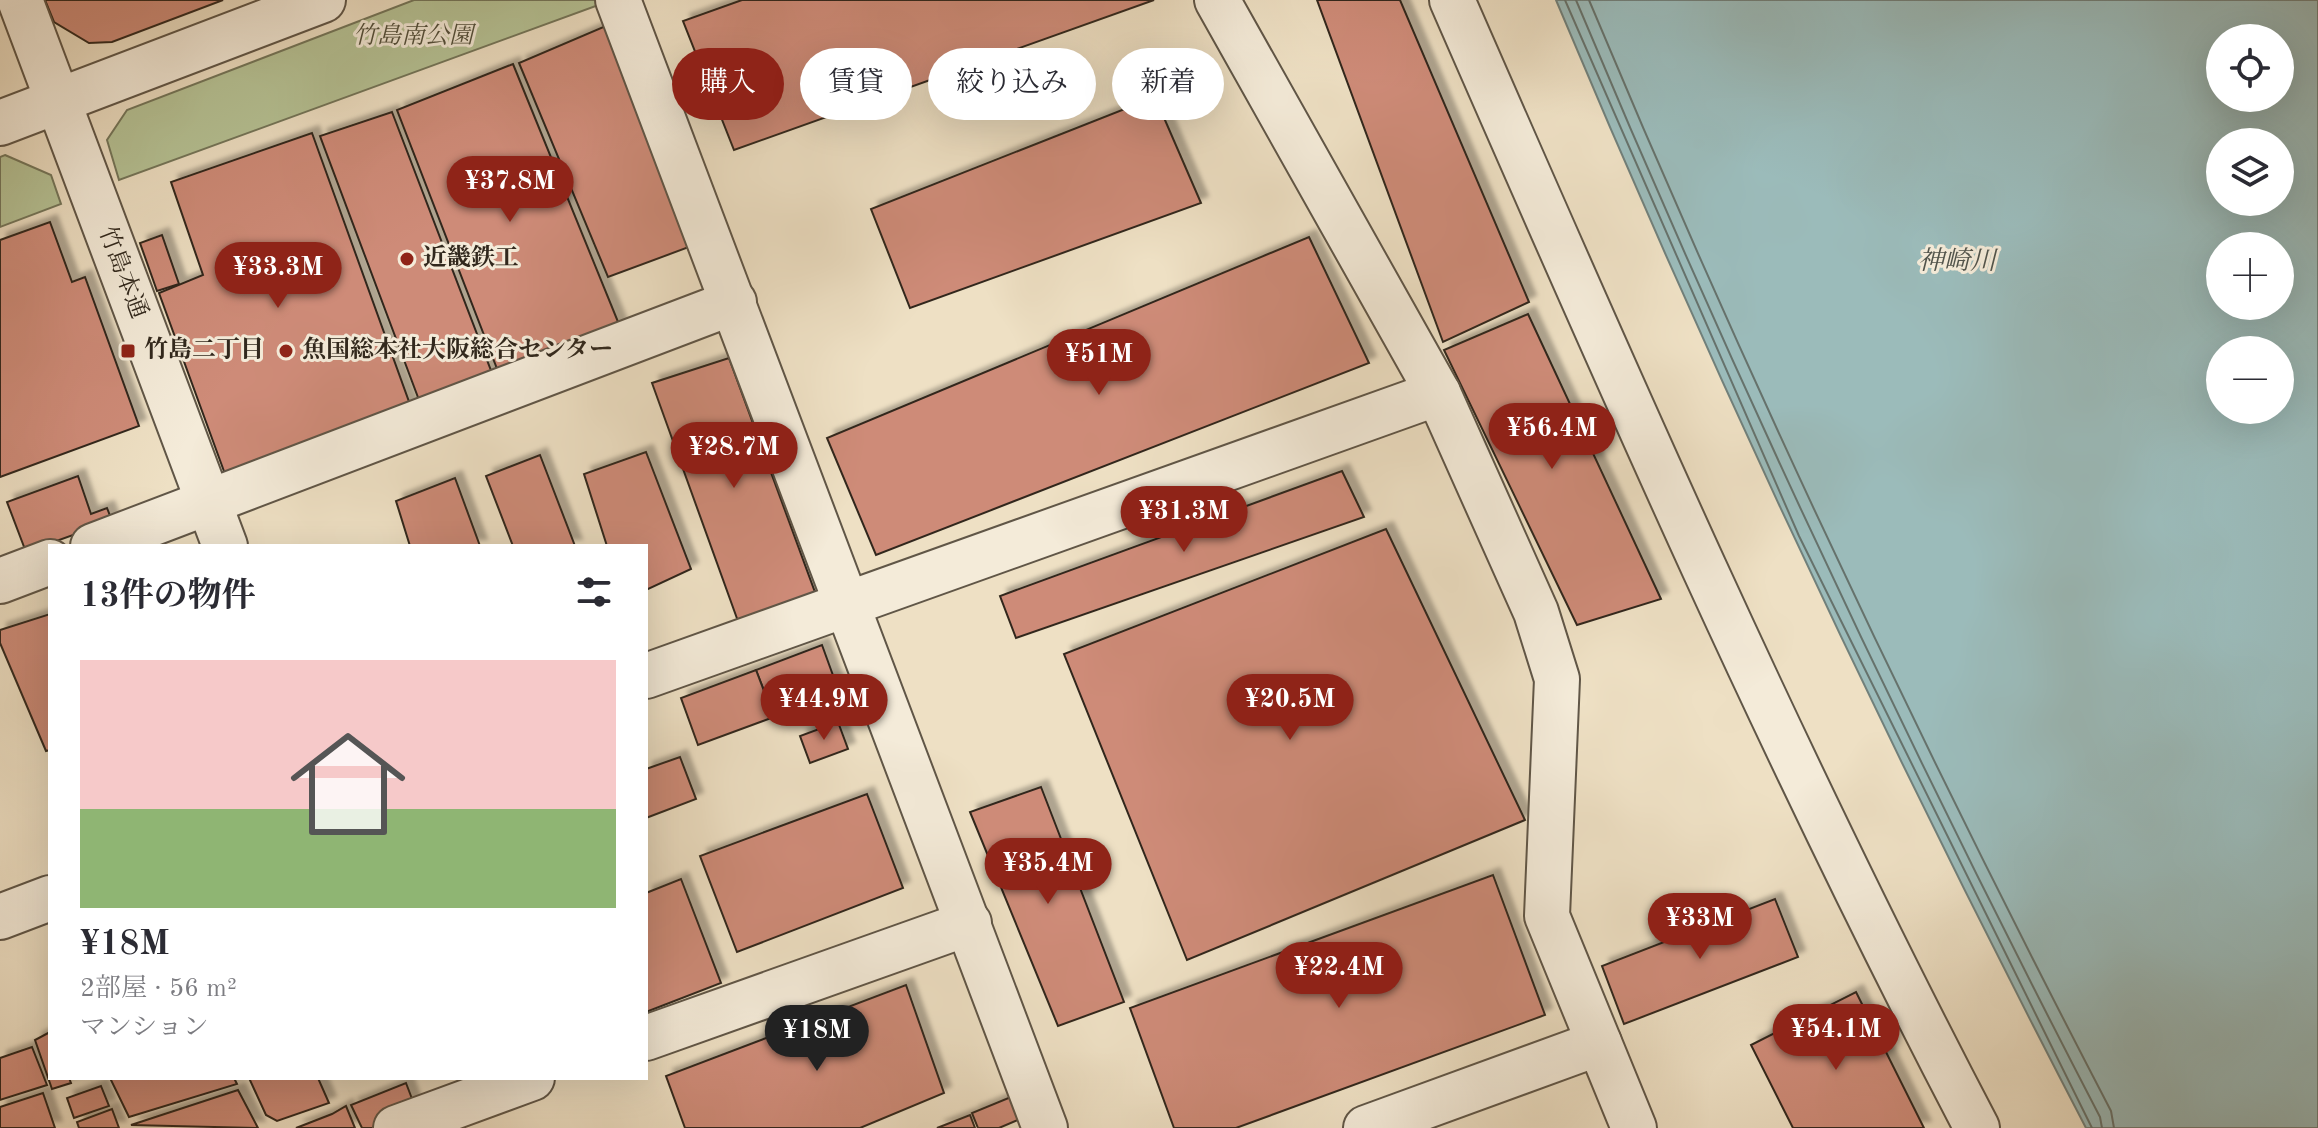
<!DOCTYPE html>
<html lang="ja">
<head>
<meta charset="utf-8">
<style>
  body { margin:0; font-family:"Old Standard TT","Noto Serif JP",serif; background:#f7f7f7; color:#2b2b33; height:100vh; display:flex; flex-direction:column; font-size:30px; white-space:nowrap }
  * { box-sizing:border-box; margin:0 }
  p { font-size:26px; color:#7c7c81 }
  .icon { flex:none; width:44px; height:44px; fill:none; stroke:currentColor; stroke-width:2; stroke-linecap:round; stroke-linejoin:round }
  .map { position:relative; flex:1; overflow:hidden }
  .side { position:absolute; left:48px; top:544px; width:600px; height:536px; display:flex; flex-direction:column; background:#fff; border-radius:0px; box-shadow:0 8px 32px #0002 }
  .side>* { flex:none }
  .top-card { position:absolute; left:672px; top:48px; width:760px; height:72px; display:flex; gap:16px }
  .tools { position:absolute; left:2206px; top:24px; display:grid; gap:16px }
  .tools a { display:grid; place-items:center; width:88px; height:88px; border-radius:50%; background:#fff; box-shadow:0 8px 32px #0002; font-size:40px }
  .price { position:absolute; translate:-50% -68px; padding:0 18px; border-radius:28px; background:#8f2418; color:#fff; font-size:26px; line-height:52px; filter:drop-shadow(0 2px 4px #0008) }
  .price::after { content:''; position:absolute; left:50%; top:48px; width:24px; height:18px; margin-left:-12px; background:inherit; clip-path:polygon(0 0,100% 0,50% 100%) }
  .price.current { background:#222; color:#fff }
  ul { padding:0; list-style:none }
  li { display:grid; align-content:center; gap:16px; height:424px; padding:0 32px }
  li span { display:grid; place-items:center; height:248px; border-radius:0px; color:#555 }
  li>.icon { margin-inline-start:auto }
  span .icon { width:144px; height:144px; fill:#fffc; stroke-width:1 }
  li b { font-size:34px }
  h2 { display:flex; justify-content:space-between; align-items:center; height:96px; padding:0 32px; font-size:34px }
  .pill { padding:0 28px; border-radius:36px; background:#fff; box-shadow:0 8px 32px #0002; font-size:28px; line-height:72px }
  .pill.current { background:#8f2418; color:#fff }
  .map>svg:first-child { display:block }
  .green { fill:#b6c396; stroke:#74765a; stroke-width:2 }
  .water { fill:#9bbbba; stroke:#71807b; stroke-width:2; fill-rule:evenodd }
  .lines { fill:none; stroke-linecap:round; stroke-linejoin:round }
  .shore { stroke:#66726c; stroke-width:2 }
  .building { fill:#ce8b78; stroke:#31281d; stroke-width:2; filter:url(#shadow) }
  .minor-casing { stroke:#605647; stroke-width:48 }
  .minor { stroke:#f4ebd9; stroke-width:44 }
  .poi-dot { fill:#8f2418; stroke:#f4ebd9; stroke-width:3 }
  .labels { text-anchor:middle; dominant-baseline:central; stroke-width:6; stroke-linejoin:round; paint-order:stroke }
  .park-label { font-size:24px; font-style:italic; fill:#524f3b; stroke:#f4ebd9 }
  .poi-label { font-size:24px; font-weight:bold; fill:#31281d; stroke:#f4ebd9; text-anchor:start }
  .street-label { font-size:24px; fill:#31281d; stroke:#f4ebd9 }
  .water-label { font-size:26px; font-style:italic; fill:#51544c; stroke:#f4ebd9 }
</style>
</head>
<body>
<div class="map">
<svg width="2318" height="1128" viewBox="0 0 2318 1128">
  <defs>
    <filter id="shadow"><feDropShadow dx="7" dy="-7" stdDeviation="2" flood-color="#0004"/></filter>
  </defs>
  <rect width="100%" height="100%" fill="#eee0c4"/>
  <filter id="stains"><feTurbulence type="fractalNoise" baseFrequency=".0025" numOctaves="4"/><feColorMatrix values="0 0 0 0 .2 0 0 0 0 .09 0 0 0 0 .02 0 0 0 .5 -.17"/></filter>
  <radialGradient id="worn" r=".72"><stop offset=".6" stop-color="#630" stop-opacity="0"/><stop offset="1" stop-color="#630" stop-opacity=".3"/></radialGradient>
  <g class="green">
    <path d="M414,0H602L604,3L119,180L107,140L127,110Z"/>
    <path d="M5,155L51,175L61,204L0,227V157Z"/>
  </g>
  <path class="water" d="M1556,0H2318V1128H2086C1894,759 1717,384 1556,0ZM2220,38H2280V98H2220ZM2220,142H2280V202H2220ZM2220,246H2280V306H2220ZM2220,350H2280V410H2220Z"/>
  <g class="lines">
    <g class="shore">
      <path d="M1565,0L1799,536L2092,1128"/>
      <path d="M1576,0C1735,380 1910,751 2100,1117L2102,1128"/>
      <path d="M1589,0C1747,378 1922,748 2111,1111L2114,1128"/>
    </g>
  </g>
  <g class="building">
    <path d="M45,0H223L112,42L89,43L54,22Z"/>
    <path d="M742,0H1154L734,150L683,21Z"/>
    <path d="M1317,0H1400L1529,302L1443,342Z"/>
    <path d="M608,25L697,244L608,277L519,63Z"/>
    <path d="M513,64L625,339L501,379L397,110Z"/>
    <path d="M1155,97L1201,203L910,308L871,209Z"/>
    <path d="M392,112L495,381L422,408L320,136Z"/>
    <path d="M312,133L412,410L225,474L159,293L203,275L171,182Z"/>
    <path d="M50,222L72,282L85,277L139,426L0,477V240Z"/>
    <path d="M162,235L179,284L157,291L140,243Z"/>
    <path d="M1309,237L1369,363L876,555L827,438Z"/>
    <path d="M1528,314L1661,599L1577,625L1444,350Z"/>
    <path d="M729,358L816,595L739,624L652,383Z"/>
    <path d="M646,452L691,569L646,590V546H607L584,474Z"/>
    <path d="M540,455L575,546H513L486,476Z"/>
    <path d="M1342,471L1364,517L1016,638L1000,596Z"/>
    <path d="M78,476L91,514L107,508L112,521L26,552L7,502Z"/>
    <path d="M455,478L480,546H410L396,501Z"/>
    <path d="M1386,529L1525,820L1187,960L1064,654Z"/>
    <path d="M50,614V750L46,751L0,643V630Z"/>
    <path d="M822,645L839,692L774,717L756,670Z"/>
    <path d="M756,670L774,717L698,745L681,698Z"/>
    <path d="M838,722L848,749L810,763L800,736Z"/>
    <path d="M680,757L696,799L646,818V769Z"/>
    <path d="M1041,787L1124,1002L1058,1026L970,812Z"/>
    <path d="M867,794L903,888L737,952L700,856Z"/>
    <path d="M1493,875L1545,1015L1236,1128H1174L1130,1008Z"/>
    <path d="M681,879L721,983L646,1012V893Z"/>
    <path d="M1775,899L1798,957L1624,1024L1602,966Z"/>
    <path d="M906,985L944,1093L860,1128H685L666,1076Z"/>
    <path d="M1856,992L1924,1128H1793L1751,1045Z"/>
    <path d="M50,1032V1078H69L71,1083L52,1089L35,1040Z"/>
    <path d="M32,1047L47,1085L0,1100V1058Z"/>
    <path d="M110,1078H234L237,1084L129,1117Z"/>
    <path d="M249,1078H318L329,1103L277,1121L266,1115Z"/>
    <path d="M406,1083L417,1112L382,1128H362L351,1105Z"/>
    <path d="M101,1086L109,1106L74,1118L67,1098Z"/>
    <path d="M238,1090L258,1128L131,1125Z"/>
    <path d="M1023,1092L1032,1114L999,1128H978L972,1113Z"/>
    <path d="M43,1093L55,1128H0V1107Z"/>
    <path d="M346,1106L355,1128H296L332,1114Z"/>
    <path d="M112,1109L119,1128H79L77,1122Z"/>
    <path d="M970,1115L975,1128H937Z"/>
  </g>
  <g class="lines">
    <defs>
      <g id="minor">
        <path d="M20,0L225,546"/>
        <path d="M618,0L1045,1128"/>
        <path d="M1217,0L1438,393L1536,612L1557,679L1547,916L1634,1128"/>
        <path d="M1452,0C1618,380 1784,760 1977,1128"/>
        <path d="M0,123L323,0"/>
        <path d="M93,546L734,302"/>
        <path d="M0,581L50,562"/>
        <path d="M646,676L1438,393"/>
        <path d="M0,917L50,898"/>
        <path d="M646,1038L969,923"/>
        <path d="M396,1128L532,1078"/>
        <path d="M1366,1128L1599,1043"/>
      </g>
    </defs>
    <use href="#minor" class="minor-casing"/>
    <use href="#minor" class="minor"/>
  </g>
  <g class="poi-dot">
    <circle cx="407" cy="259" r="8"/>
    <rect x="120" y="343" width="16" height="16" rx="4"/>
    <circle cx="286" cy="351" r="8"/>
  </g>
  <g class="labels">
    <g class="park-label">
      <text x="413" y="37">竹島南公園</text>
    </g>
    <g class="poi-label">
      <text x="423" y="259">近畿鉄工</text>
      <text x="144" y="351">竹島二丁目</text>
      <text x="302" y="351">魚国総本社大阪総合センター</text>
    </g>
    <g class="street-label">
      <text transform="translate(122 273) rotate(69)">竹島本通</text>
    </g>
    <g class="water-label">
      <text x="1957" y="262">神崎川</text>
    </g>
  </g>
  <rect width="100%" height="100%" filter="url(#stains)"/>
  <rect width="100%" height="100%" fill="url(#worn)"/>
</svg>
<div class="tools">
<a><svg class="icon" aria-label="locate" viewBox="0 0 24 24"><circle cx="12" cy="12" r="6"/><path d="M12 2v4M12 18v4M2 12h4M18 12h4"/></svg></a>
<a><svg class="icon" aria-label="layers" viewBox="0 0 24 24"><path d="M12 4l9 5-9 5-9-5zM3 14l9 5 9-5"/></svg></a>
<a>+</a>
<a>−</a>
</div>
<b class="price" style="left:510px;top:224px">¥37.8M</b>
<b class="price" style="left:278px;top:310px">¥33.3M</b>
<b class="price" style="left:1099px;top:397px">¥51M</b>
<b class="price" style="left:1552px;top:471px">¥56.4M</b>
<b class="price" style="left:734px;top:490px">¥28.7M</b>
<b class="price" style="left:1184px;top:554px">¥31.3M</b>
<b class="price" style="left:824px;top:742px">¥44.9M</b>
<b class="price" style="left:1290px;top:742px">¥20.5M</b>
<b class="price" style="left:1048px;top:906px">¥35.4M</b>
<b class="price" style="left:1700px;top:961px">¥33M</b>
<b class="price" style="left:1339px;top:1010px">¥22.4M</b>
<b class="price" style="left:1836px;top:1072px">¥54.1M</b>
<b class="price current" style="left:817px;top:1073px">¥18M</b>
<div class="top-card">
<a class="pill current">購入</a>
<a class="pill">賃貸</a>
<a class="pill">絞り込み</a>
<a class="pill">新着</a>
</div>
<section class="side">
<h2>13件の物件<svg class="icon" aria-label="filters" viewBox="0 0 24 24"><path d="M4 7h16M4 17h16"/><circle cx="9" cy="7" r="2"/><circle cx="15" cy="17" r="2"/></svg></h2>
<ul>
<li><span style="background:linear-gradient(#f6c9c9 60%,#8fb573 0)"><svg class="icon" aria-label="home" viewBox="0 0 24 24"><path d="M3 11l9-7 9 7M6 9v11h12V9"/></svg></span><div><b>¥18M</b><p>2部屋 · 56 m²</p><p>マンション</p></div></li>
</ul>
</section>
</div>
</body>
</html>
